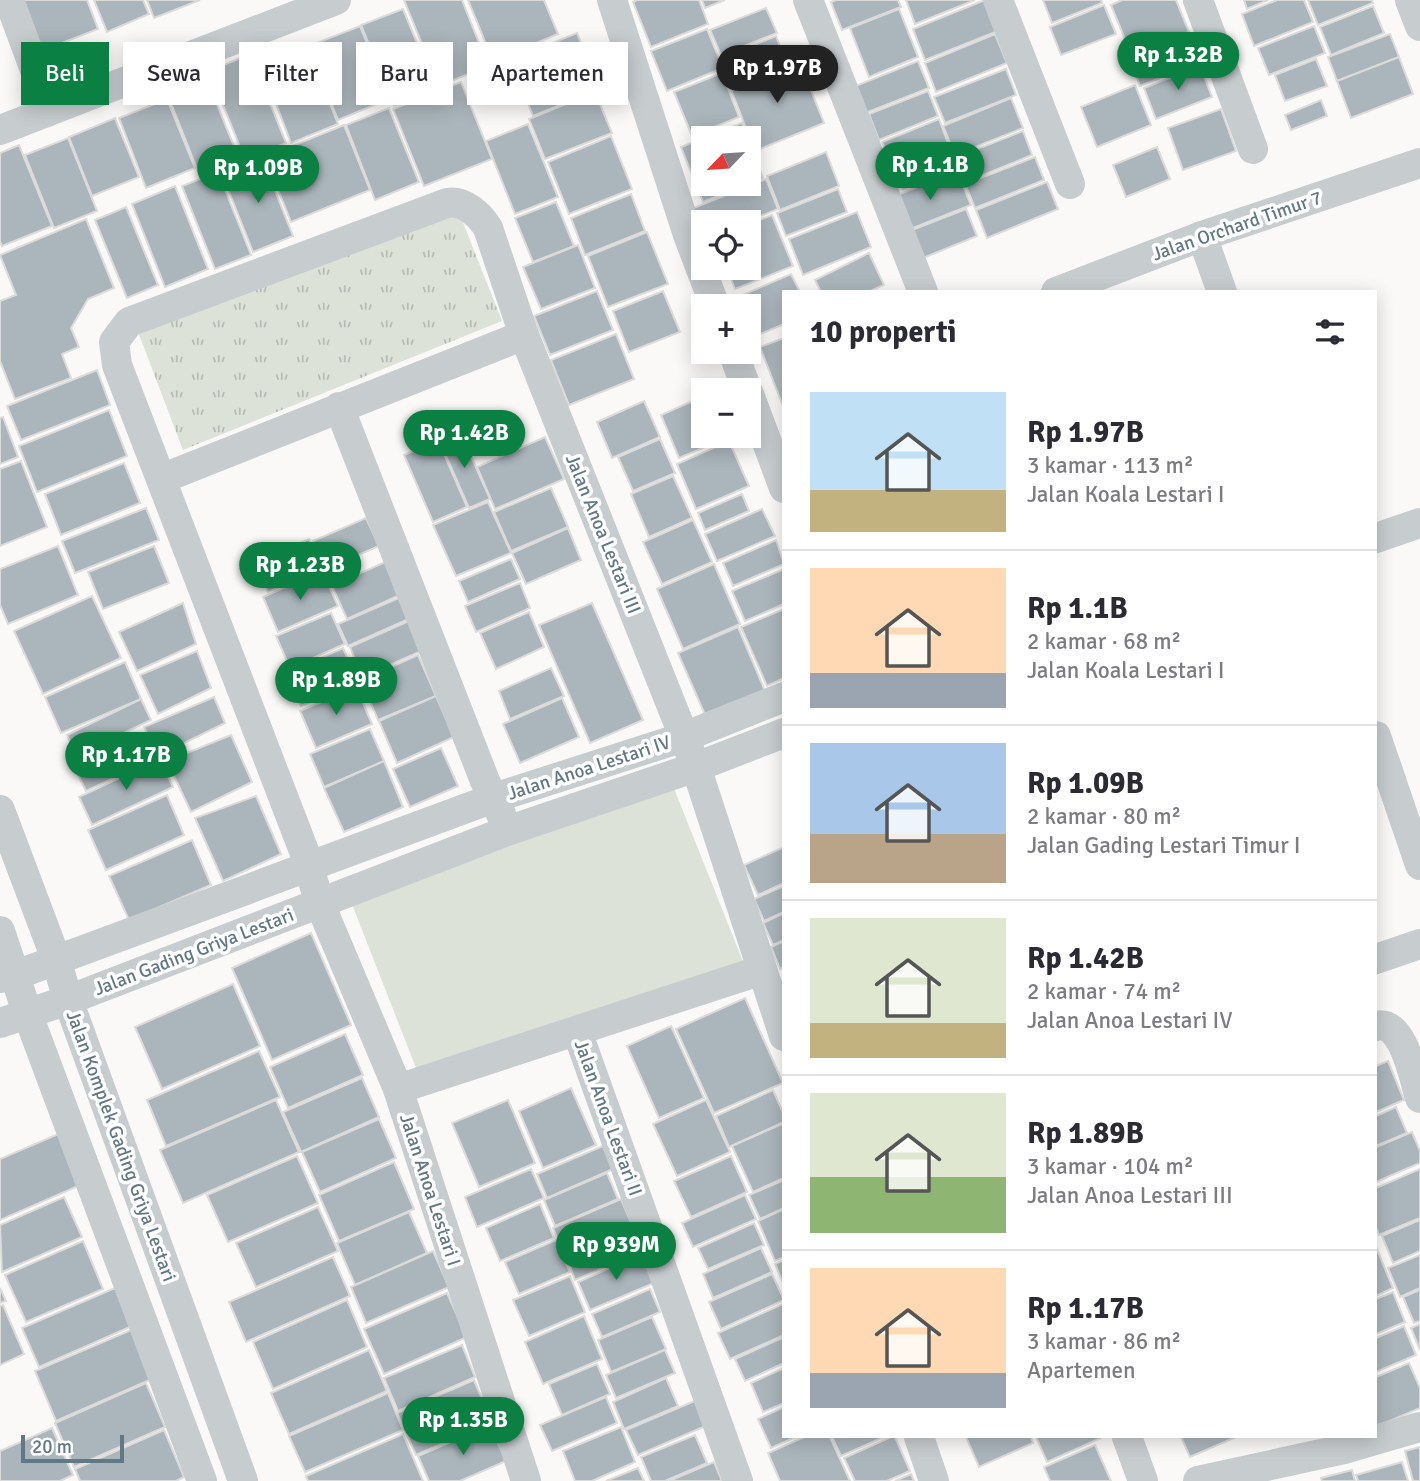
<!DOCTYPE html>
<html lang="id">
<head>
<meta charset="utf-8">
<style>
  body { margin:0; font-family:Signika,sans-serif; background:#f7f7f7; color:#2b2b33; height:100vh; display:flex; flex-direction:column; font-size:26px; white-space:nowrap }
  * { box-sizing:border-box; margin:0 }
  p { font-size:23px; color:#7c7c81 }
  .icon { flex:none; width:38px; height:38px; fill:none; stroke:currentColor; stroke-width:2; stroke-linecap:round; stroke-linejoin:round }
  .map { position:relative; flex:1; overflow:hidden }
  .side { position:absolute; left:782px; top:290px; width:595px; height:1148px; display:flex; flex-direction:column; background:#fff; border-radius:0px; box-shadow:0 4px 18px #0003 }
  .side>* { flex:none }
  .banner { position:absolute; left:21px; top:42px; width:656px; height:63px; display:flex; gap:14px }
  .needle { width:46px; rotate:245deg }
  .buttons { position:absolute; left:691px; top:126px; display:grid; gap:14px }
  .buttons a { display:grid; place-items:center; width:70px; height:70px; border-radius:0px; background:#fff; box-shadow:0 4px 18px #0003; font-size:35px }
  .scale { position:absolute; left:21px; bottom:18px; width:103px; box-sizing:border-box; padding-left:7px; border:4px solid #627885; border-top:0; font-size:19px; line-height:24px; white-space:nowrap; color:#627885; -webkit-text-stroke:5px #fff; paint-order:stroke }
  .price { position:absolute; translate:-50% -60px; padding:0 16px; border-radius:24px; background:#0b8043; color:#fff; font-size:23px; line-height:46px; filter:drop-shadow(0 2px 4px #0008) }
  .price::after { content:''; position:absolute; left:50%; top:42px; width:21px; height:16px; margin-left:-10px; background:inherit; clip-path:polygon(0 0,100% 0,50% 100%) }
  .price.on { background:#222; color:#fff }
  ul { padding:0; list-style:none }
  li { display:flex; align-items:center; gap:21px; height:175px; padding:0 28px }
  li+li { border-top:2px solid #e1e1e2 }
  li span { display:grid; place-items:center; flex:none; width:196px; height:140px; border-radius:0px; color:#555 }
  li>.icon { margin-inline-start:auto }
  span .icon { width:84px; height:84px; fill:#fffc; stroke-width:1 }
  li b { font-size:30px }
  h2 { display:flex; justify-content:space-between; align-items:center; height:84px; padding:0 28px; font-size:30px }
  .pill { padding:0 24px; border-radius:0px; background:#fff; box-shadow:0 4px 18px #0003; font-size:24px; line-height:63px }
  .pill.on { background:#0b8043; color:#fff }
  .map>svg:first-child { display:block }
  .grass { fill:url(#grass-tufts) }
  .pitch { fill:#dce2d8 }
  .building { fill:#abb6bc; stroke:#dcdbd9; stroke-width:2 }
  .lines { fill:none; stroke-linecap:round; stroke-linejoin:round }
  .street { stroke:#c7cccf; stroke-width:30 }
  .labels { text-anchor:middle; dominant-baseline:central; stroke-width:7; stroke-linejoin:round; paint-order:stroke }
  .street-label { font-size:19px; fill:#627885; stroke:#fff }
</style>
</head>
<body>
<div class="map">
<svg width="1420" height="1481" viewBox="0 0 1420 1481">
  <defs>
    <pattern id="grass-tufts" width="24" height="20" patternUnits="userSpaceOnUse" patternTransform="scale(1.75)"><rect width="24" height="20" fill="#dce2d8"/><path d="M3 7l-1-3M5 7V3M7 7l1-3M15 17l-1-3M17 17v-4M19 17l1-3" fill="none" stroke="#b6bcb5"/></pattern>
  </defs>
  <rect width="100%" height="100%" fill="#faf9f7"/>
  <path class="grass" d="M456,205L502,321L183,450L135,324Z"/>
  <path class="pitch" d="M669,776L746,969L418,1073L348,894Z"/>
  <g class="building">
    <path d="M19,0H87L98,29L39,52Z"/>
    <path d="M94,0H143L149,14L107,32Z"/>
    <path d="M147,0H200L154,18Z"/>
    <path d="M404,0H462L488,66L439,86Z"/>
    <path d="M468,0H544L558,34L493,61Z"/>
    <path d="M637,0H699L708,24L651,47L633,2Z"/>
    <path d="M702,0H725L705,8Z"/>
    <path d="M836,0H898L901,7L842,30L831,2Z"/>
    <path d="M906,0H975L915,24Z"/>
    <path d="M985,0L998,31L925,60L913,29Z"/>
    <path d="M1043,0H1101L1102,3L1052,23Z"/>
    <path d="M1122,0H1176L1189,32L1131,54L1111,5Z"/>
    <path d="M1244,0H1268L1247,9Z"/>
    <path d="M1277,0H1304L1313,22L1254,46L1242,14Z"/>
    <path d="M1308,0H1372L1373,3L1318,25Z"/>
    <path d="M1104,5L1116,34L1061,55L1050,27Z"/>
    <path d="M1373,6L1384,33L1331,55L1320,27Z"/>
    <path d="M766,8L777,33L721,55L710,30Z"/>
    <path d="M403,9L436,89L394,106L361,25Z"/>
    <path d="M899,9L918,57L869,77L850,28Z"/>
    <path d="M360,26L389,99L338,120L309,46Z"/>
    <path d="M1314,26L1325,53L1269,75L1258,48Z"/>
    <path d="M707,29L723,68L667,91L651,51Z"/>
    <path d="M577,33L600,89L533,116L510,60Z"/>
    <path d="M995,34L1007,63L936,92L925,63Z"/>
    <path d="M1189,34L1201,62L1140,86L1129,59Z"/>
    <path d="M1390,34L1399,57L1337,81L1328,57Z"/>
    <path d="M776,36L786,63L732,85L722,58Z"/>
    <path d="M308,49L338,124L291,143L262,67Z"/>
    <path d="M250,54L286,143L245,159L209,71Z"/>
    <path d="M1399,57L1413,94L1351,118L1337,81Z"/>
    <path d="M1316,59L1327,86L1285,101L1275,75Z"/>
    <path d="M799,60L824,123L755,151L730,87Z"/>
    <path d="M918,61L929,88L863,114L853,87Z"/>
    <path d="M1200,66L1212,97L1156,119L1144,88Z"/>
    <path d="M1006,69L1016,95L945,123L934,97Z"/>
    <path d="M722,73L739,117L692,136L674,92Z"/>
    <path d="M208,82L239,159L199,174L169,98Z"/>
    <path d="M461,82L492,159L424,186L393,109Z"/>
    <path d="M1135,85L1151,125L1097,147L1081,107Z"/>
    <path d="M928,91L938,116L879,140L869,114Z"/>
    <path d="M595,92L612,133L545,159L529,119Z"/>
    <path d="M1011,98L1023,128L955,155L943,126Z"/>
    <path d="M167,99L195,168L146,188L119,118Z"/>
    <path d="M1321,100L1327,116L1291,130L1285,115Z"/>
    <path d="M389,108L419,182L375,200L346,125Z"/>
    <path d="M1221,109L1236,151L1183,170L1168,128Z"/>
    <path d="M115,118L139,177L92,196L69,137Z"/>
    <path d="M939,119L949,146L893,169L882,142Z"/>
    <path d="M742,123L748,138H704Z"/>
    <path d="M528,124L558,197L515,214L486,141Z"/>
    <path d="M344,125L370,190L291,222L265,157Z"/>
    <path d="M1023,131L1032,155L966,182L957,157Z"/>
    <path d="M611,136L632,189L569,214L548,162Z"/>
    <path d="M68,138L97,211L54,228L25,155Z"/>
    <path d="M704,138V184H748L703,202L681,147Z"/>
    <path d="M749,141L763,178L749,184Z"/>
    <path d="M19,145L52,226L2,246L0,241V153Z"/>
    <path d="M1157,147L1170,179L1126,197L1113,165Z"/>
    <path d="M949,151L956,168L903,189L896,172Z"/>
    <path d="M826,152L839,186L780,210L767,176Z"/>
    <path d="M1035,157L1044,180L975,208L965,184Z"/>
    <path d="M262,158L293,236L253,252L222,174Z"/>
    <path d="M957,171L971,205L903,232L890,198Z"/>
    <path d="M218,172L251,255L215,269L182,186Z"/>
    <path d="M766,179L778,209L746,222H704L703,239L691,209Z"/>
    <path d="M1047,182L1058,209L987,238L976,210Z"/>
    <path d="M175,186L208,269L165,287L132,204Z"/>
    <path d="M838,189L847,212L786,236L777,213Z"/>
    <path d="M631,194L645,231L585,255L571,218Z"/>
    <path d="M556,202L574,246L533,262L515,218Z"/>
    <path d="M126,207L158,285L127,298L95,220Z"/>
    <path d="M966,209L977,236L923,258L912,230Z"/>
    <path d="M857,212L871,247L803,275L789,239Z"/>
    <path d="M772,215L793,266L735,289L727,268H749V224Z"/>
    <path d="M86,219L114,288L88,299L71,328L79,347L62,354L71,378L15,399L0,361V301L16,295L0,255Z"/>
    <path d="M647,232L668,284L608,307L588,256Z"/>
    <path d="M578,245L595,288L541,309L523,267Z"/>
    <path d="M869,253L884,285L868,292H821L815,280Z"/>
    <path d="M791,274L800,292H784V324L753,337L749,327V306H740L736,298Z"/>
    <path d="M597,291L613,330L550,355L534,316Z"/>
    <path d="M663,291L680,332L629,352L613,311Z"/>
    <path d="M616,334L634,379L569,405L551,360Z"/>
    <path d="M784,338V405L783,406L760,347Z"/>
    <path d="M97,370L110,405L21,440L7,406Z"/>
    <path d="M704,396V436H731L679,458L661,415Z"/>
    <path d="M644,401L660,437L612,458L597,422Z"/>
    <path d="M109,410L127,456L37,492L19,446Z"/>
    <path d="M3,417L18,457L0,464V418Z"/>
    <path d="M460,431L490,499L469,508L439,440Z"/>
    <path d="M545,437L564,479L495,509L477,467Z"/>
    <path d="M660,439L675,473L633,491L618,457Z"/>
    <path d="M438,440L467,507L433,522L404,455Z"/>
    <path d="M729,441L749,486L696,509L677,464Z"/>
    <path d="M21,461L47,527L0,546V469Z"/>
    <path d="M124,463L140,503L61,535L45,494Z"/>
    <path d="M673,476L692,518L649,537L631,494Z"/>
    <path d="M551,488L568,527L511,551L494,512Z"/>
    <path d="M742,494L749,511L705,530L698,513Z"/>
    <path d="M488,502L511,553L456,576L433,525Z"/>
    <path d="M146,508L159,540L75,573L62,541Z"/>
    <path d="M762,509L775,536L717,561L705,534Z"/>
    <path d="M366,518L379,546L326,569L313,541Z"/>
    <path d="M693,520L712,562L662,584L643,542Z"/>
    <path d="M568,528L581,560L526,584L512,553Z"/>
    <path d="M309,539L322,568L268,592L255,563Z"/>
    <path d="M776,540L784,564L733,586L723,563Z"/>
    <path d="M58,546L78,595L8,624L0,605V569Z"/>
    <path d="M154,546L169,583L103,609L88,572Z"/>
    <path d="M511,559L520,579L468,602L459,581Z"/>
    <path d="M385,562L400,595L347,619L332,586Z"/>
    <path d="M714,564L740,624L683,649L657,589Z"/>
    <path d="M784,569V604L745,621L732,591Z"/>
    <path d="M322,571L338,606L278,632L263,597Z"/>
    <path d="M520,583L530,608L476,632L465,606Z"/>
    <path d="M92,596L121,658L43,694L14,631Z"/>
    <path d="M401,597L411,618L348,646L338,624Z"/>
    <path d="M183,603L196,644L137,671L119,632Z"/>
    <path d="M592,603L643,720L590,743L539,625Z"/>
    <path d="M784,609V678L767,686L741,627Z"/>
    <path d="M529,612L544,647L496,669L480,633Z"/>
    <path d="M331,613L345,644L290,668L276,636Z"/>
    <path d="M411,620L424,650L362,677L350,647Z"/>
    <path d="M738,627L765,691L706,717L678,653Z"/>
    <path d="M343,648L358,682L301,706L287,673Z"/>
    <path d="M197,651L211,688L158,714L140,675Z"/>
    <path d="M418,655L436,696L378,720L361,680Z"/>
    <path d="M125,662L141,699L61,733L45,697Z"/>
    <path d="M551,668L564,696L510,719L499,691Z"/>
    <path d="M356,687L372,724L316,748L300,711Z"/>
    <path d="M436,696L454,737L397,763L379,721Z"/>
    <path d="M214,697L225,723L158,756L144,727Z"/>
    <path d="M562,698L579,737L520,763L503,724Z"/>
    <path d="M141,699L151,720L76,756L67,735Z"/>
    <path d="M370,729L384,761L324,787L310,754Z"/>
    <path d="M134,733L148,762L86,791L72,763Z"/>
    <path d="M231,735L252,782L191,812L167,761Z"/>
    <path d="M441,748L458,786L410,807L393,769Z"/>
    <path d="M160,759L173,787L92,825L79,797Z"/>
    <path d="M384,761L403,807L344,832L324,788Z"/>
    <path d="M167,795L184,835L106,870L88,830Z"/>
    <path d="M256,796L281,854L223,881L195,818Z"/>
    <path d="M192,840L211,885L129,920L109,876Z"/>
    <path d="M784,847V883L758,895L744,865Z"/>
    <path d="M784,886V912L764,921L754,899Z"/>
    <path d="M784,913V940L773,945L763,923Z"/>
    <path d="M311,933L351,1025L272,1060L232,968Z"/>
    <path d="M784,941V967L780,969L771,947Z"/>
    <path d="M233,984L260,1046L162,1089L135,1027Z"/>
    <path d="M745,998L783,1083L714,1113L676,1029Z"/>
    <path d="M671,1026L704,1098L659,1118L627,1046Z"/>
    <path d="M345,1034L363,1075L288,1108L270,1067Z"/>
    <path d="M259,1051L280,1097L166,1146L147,1100Z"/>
    <path d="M1388,1061L1404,1100L1376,1112V1066Z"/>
    <path d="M362,1078L379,1117L301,1152L283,1112Z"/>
    <path d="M571,1088L596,1145L543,1168L519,1111Z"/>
    <path d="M773,1090L784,1115V1122L729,1147L716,1116Z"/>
    <path d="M276,1100L299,1152L183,1203L160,1150Z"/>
    <path d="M508,1100L535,1163L479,1187L452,1123Z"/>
    <path d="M706,1100L730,1152L677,1176L653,1124Z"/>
    <path d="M1396,1107L1407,1133L1376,1146V1116Z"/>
    <path d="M379,1119L396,1158L320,1192L302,1152Z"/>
    <path d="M784,1123V1178L753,1192L732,1146Z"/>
    <path d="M63,1132L85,1183L0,1220V1159Z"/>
    <path d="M1412,1132L1420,1151V1163L1376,1182V1147Z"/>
    <path d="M603,1146L613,1169L547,1198L537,1174Z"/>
    <path d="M297,1156L318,1203L228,1242L207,1195Z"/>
    <path d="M731,1156L747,1192L691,1217L674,1181Z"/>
    <path d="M394,1162L414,1209L339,1241L319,1195Z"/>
    <path d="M531,1169L544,1198L477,1227L465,1197Z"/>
    <path d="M1420,1169V1218L1379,1235L1376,1227V1188Z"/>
    <path d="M607,1173L618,1199L555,1226L544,1200Z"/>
    <path d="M784,1180V1208L760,1219L749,1195Z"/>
    <path d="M745,1195L756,1219L693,1247L682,1223Z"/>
    <path d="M64,1197L82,1237L2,1272L0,1225Z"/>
    <path d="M621,1199L632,1225L564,1255L553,1228Z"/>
    <path d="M540,1204L554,1238L500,1261L486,1228Z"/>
    <path d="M318,1207L338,1251L256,1287L236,1243Z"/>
    <path d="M784,1209V1257L775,1261L758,1221Z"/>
    <path d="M409,1212L427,1253L355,1285L337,1243Z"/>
    <path d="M1420,1220V1251L1393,1263L1382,1236Z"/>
    <path d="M754,1223L764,1245L708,1269L698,1248Z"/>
    <path d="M630,1228L640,1252L575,1280L566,1256Z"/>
    <path d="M556,1240L570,1272L519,1294L505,1262Z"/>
    <path d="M83,1241L103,1289L26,1322L5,1275Z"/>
    <path d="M1376,1247L1393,1288L1376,1296Z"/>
    <path d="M761,1248L772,1272L713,1298L703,1274Z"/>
    <path d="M433,1251L449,1287L366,1323L351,1287Z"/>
    <path d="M642,1254L654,1283L590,1310L578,1282Z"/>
    <path d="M1420,1255V1288L1400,1297L1388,1268Z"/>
    <path d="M333,1257L350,1296L246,1342L229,1302Z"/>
    <path d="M784,1260V1285L775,1264Z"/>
    <path d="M772,1274L784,1300L721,1329L709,1302Z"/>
    <path d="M570,1276L585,1312L529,1336L513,1300Z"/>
    <path d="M0,1288L6,1301L0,1303Z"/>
    <path d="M115,1288L132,1326L39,1367L22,1328Z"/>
    <path d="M650,1289L660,1312L602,1337L592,1314Z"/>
    <path d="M1420,1290V1321L1414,1323L1403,1297Z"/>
    <path d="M1393,1292L1405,1322L1376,1334V1299Z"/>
    <path d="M447,1293L467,1337L384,1374L364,1329Z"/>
    <path d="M347,1300L367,1347L273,1389L253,1342Z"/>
    <path d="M783,1304L784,1335L730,1359L718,1333Z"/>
    <path d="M3,1305L24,1354L0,1365V1306Z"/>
    <path d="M584,1316L602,1359L543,1384L525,1342Z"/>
    <path d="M652,1317L666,1349L611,1372L598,1340Z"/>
    <path d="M1420,1324V1350L1411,1328Z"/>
    <path d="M1404,1326L1416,1355L1376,1372V1338Z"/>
    <path d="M131,1330L152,1379L56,1421L35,1371Z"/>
    <path d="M784,1337V1363L745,1381L735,1359Z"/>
    <path d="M462,1345L475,1377L398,1411L384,1378Z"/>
    <path d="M369,1350L387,1391L289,1434L271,1393Z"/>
    <path d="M665,1350L675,1373L616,1398L606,1375Z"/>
    <path d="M1409,1363L1420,1388V1408L1376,1427V1377Z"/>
    <path d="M597,1364L610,1394L562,1415L549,1384Z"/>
    <path d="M784,1368V1403L763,1412L751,1383Z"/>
    <path d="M666,1378L678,1406L624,1429L613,1402Z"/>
    <path d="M474,1380L492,1422L416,1455L397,1413Z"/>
    <path d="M146,1383L165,1427L74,1467L55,1423Z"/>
    <path d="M388,1393L403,1430L305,1472L289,1436Z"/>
    <path d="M606,1397L617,1423L552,1451L540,1425Z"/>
    <path d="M697,1400L708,1425L638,1455L626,1430Z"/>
    <path d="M784,1407V1437H796L771,1448L758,1419Z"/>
    <path d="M490,1425L506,1461L460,1481H429L418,1456Z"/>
    <path d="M621,1427L635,1462L592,1481H575L563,1451Z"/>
    <path d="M52,1428L73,1475L60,1481H0V1451Z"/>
    <path d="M164,1430L184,1477L176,1481H80L75,1469Z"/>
    <path d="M403,1434L423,1481H308L306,1476Z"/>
    <path d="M695,1435L707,1463L665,1481H651L641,1457Z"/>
    <path d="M804,1437H830L850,1481H780L768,1453Z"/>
    <path d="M832,1437H884L841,1456Z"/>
    <path d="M891,1437H895L910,1471L887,1481H855L844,1458Z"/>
    <path d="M966,1437H1031L1033,1443L979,1467Z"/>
    <path d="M1036,1437H1101V1438L1047,1462Z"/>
    <path d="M1181,1437H1236L1190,1457Z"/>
    <path d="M1095,1445L1111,1481H1050L1044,1467Z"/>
    <path d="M1420,1447V1481H1413L1405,1451Z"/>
    <path d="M714,1462L722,1481H669Z"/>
    <path d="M1402,1462L1408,1481H1358L1356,1475Z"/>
    <path d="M638,1468L644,1481H606Z"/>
    <path d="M1352,1470L1355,1481H1322L1321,1478Z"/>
    <path d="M911,1474L914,1481H895Z"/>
  </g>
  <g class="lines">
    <g class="street">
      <path d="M9,0L35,70L47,112"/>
      <path d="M612,0L688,235L715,306"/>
      <path d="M808,0L923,292"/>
      <path d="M998,0L1070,184"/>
      <path d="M1198,0L1253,149"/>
      <path d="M1410,0L1420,26"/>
      <path d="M0,130L336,0"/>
      <path d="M1202,236L1222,292"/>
      <path d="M1056,292L1202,236L1420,163"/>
      <path d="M733,352L747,390"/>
      <path d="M749,394L784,488"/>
      <path d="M339,407L485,781L501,814"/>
      <path d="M161,479L524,335"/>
      <path d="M1376,538L1420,523"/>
      <path d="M1376,736L1420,865"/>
      <path d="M0,810L56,959L68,1000L243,1481"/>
      <path d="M0,931L28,1015L202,1481"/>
      <path d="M1376,959L1420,944"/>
      <path d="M0,978L16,975L494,798L684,737L784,697"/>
      <path d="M0,1023L68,1000L507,831L696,767L784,733"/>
      <path d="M1376,1026C1403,1018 1414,1079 1420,1098"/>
      <path d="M577,1031L738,1481"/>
      <path d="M398,1089L762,970"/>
      <path d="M919,1437L934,1481"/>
      <path d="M1127,1437L1143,1481"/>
      <path d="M526,1481L398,1089L320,904L304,851L117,365L114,342L129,322L447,203C464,200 480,215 488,228L524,335L696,767L784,1036"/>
      <path d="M1198,1481L1344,1449L1420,1427"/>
    </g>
  </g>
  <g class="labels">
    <g class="street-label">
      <text transform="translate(1237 226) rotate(-19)">Jalan Orchard Timur 7</text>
      <text transform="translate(603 534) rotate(68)">Jalan Anoa Lestari III</text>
      <text transform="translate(589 768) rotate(-18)">Jalan Anoa Lestari IV</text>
      <text transform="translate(194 952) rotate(-21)">Jalan Gading Griya Lestari</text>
      <text transform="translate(608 1118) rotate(70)">Jalan Anoa Lestari II</text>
      <text transform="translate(121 1146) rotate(70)">Jalan Komplek Gading Griya Lestari</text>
      <text transform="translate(430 1190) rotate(72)">Jalan Anoa Lestari I</text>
    </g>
  </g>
</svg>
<div class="buttons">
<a><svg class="needle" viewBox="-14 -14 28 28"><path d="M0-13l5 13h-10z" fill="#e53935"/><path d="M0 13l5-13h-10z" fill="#7c7c81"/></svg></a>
<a><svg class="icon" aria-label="locate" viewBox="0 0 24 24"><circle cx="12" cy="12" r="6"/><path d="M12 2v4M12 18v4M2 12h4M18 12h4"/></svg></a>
<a>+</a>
<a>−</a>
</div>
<div class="scale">20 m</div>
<b class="price" style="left:1178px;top:92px">Rp 1.32B</b>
<b class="price on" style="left:777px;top:105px">Rp 1.97B</b>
<b class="price" style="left:930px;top:202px">Rp 1.1B</b>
<b class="price" style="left:258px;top:205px">Rp 1.09B</b>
<b class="price" style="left:464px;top:470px">Rp 1.42B</b>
<b class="price" style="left:300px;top:602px">Rp 1.23B</b>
<b class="price" style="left:336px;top:717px">Rp 1.89B</b>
<b class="price" style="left:126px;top:792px">Rp 1.17B</b>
<b class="price" style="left:616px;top:1282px">Rp 939M</b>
<b class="price" style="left:463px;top:1457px">Rp 1.35B</b>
<div class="banner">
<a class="pill on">Beli</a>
<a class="pill">Sewa</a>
<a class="pill">Filter</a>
<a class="pill">Baru</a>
<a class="pill">Apartemen</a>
</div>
<section class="side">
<h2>10 properti<svg class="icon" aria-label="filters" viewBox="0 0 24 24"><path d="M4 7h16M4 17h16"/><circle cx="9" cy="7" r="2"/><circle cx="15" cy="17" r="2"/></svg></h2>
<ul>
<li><span style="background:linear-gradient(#bfe0f5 70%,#c2b280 0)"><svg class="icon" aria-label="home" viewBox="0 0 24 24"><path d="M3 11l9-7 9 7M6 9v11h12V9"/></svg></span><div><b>Rp 1.97B</b><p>3 kamar · 113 m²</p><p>Jalan Koala Lestari I</p></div></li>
<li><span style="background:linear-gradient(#ffd9b3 75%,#9aa5b1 0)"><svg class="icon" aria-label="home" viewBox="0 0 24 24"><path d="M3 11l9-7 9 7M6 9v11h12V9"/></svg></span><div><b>Rp 1.1B</b><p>2 kamar · 68 m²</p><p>Jalan Koala Lestari I</p></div></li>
<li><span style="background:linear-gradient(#a9c7e8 65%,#b9a48a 0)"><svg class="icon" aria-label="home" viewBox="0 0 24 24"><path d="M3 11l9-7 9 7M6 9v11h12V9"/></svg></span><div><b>Rp 1.09B</b><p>2 kamar · 80 m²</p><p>Jalan Gading Lestari Timur I</p></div></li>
<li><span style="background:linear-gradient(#dfe7d0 75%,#c2b280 0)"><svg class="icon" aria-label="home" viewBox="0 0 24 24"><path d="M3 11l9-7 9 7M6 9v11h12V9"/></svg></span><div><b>Rp 1.42B</b><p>2 kamar · 74 m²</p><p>Jalan Anoa Lestari IV</p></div></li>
<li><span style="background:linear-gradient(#dfe7d0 60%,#8fb573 0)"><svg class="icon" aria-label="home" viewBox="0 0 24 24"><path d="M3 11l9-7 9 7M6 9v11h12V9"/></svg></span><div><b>Rp 1.89B</b><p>3 kamar · 104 m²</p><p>Jalan Anoa Lestari III</p></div></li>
<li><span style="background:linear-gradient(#ffd9b3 75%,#9aa5b1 0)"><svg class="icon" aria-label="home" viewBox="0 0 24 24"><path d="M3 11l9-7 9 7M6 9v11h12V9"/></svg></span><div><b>Rp 1.17B</b><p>3 kamar · 86 m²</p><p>Apartemen</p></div></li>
</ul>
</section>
</div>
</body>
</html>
